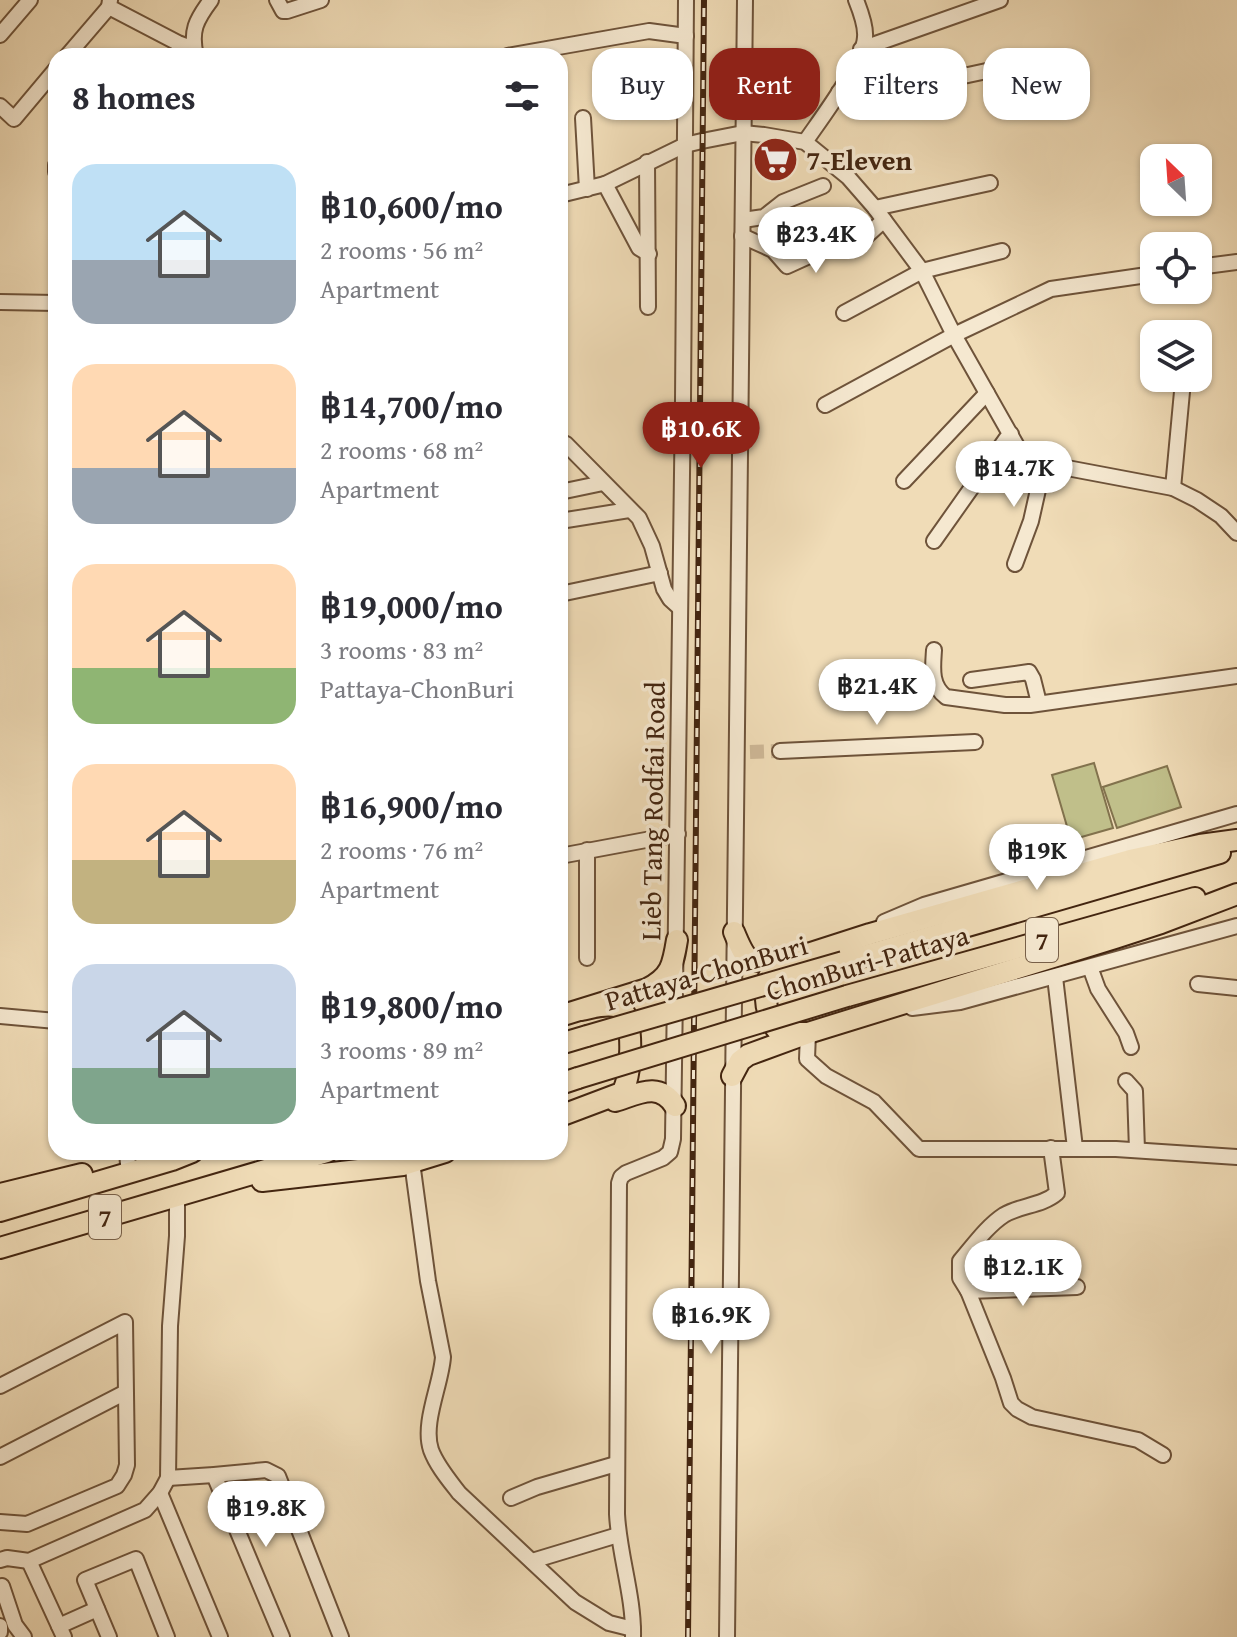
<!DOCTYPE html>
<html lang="en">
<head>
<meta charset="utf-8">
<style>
  body { margin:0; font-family:"Gentium Book Plus",serif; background:#f2f2f3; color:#2b2b33; height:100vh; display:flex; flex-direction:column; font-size:30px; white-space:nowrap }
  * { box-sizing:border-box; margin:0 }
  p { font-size:26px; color:#7c7c81 }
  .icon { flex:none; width:44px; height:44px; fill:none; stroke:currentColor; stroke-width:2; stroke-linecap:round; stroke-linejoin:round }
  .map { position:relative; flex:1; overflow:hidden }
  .side { position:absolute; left:48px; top:48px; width:520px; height:1112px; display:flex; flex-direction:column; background:#fff; border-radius:24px; box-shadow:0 2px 6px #0004 }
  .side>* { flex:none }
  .hud { position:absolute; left:592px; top:48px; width:524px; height:72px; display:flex; gap:16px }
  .needle { width:52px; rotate:335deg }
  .controls { position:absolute; left:1140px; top:144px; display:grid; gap:16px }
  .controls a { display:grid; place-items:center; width:72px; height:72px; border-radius:16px; background:#fff; box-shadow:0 2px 6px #0004; font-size:40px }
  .price { position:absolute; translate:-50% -68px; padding:0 18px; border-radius:28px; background:#fff; color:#222; font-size:26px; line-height:52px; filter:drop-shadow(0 2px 4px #0008) }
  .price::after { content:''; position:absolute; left:50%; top:48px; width:24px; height:18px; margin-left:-12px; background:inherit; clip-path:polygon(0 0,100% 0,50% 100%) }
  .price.active { background:#8f2418; color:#fff }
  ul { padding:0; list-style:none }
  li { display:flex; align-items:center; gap:24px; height:200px; padding:0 24px }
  li span { display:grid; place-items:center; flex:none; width:224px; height:160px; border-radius:24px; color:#555 }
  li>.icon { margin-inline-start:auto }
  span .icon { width:96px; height:96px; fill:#fffc; stroke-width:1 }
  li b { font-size:34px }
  h2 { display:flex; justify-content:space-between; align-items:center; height:96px; padding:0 24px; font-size:34px }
  .chip { padding:0 28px; border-radius:24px; background:#fff; box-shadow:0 2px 6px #0004; font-size:28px; line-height:72px }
  .chip.active { background:#8f2418; color:#fff }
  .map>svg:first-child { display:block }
  .garden { fill:#c0bf8a; stroke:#82724d; stroke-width:2 }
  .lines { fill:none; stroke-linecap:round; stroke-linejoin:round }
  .minor-tunnel { stroke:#cdb796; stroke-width:14; stroke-dasharray:14 7; stroke-linecap:butt }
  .minor-casing { stroke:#6e533a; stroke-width:18 }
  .highway-casing { stroke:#432510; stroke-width:24 }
  .minor { stroke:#f5e8d0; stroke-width:14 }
  .highway { stroke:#f0dcb7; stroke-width:20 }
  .rail-casing { stroke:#432510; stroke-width:6 }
  .rail { stroke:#f5e8d0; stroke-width:3; stroke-dasharray:9; stroke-linecap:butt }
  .highway-bridge-casing { stroke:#432510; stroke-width:24; stroke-linecap:butt }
  .highway-bridge { stroke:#f0dcb7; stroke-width:20 }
  .labels { text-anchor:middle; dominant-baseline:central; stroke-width:7; stroke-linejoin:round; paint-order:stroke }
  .shield { fill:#f5e8d0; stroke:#78604a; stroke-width:2 }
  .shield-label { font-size:26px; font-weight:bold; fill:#432510 }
  .poi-label { font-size:28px; font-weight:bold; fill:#432510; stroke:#f5e8d0; text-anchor:start }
  .street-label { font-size:28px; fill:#432510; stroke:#f5e8d0 }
</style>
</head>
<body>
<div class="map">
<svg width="1237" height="1637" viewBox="0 0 1237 1637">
  <rect width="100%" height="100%" fill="#f0dcb7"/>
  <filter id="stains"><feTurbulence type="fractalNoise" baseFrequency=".0025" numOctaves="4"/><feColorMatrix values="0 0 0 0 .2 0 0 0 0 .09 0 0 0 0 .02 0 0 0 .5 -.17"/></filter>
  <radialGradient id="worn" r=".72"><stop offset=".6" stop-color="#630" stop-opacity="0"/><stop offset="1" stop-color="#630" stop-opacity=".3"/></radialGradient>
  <g class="garden">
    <path d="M1094,763L1113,828L1071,840L1052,775Z"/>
    <path d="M1167,766L1181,807L1117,828L1103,787Z"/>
  </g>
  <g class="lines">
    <path class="minor-tunnel" d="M750,752L780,751"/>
    <defs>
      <g id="minor">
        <path d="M110,0L109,7L178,43L194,49"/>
        <path d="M277,0L283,11H287L321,0"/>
        <path d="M0,35L30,0"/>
        <path d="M861,49L1000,0"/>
        <path d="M67,56L109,7"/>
        <path d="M196,56C190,31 196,20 211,0"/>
        <path d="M507,56L649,31L686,36"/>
        <path d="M839,92L846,94L879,90L919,81L968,75L1047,58"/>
        <path d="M0,106L14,119L56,69"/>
        <path d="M583,118L587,189"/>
        <path d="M805,142C820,120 864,62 865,37C866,26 860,10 856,0"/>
        <path d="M647,162L648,307"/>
        <path d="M56,165V172"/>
        <path d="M605,184L639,248L649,254"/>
        <path d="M560,195L605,184L685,145L702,141L743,133L764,135L805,142L848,177L875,208L922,271L954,335L1018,448L1030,461L1173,488L1197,500L1221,516L1237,533"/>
        <path d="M875,208L990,183"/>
        <path d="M743,220L764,217L783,202L823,186"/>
        <path d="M742,236L773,250L787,266L840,242L862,240L884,220"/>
        <path d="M1198,267L1237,262"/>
        <path d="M0,302L56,303"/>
        <path d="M844,313L922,271L1002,251"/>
        <path d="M825,405L954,335L1051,289L1154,274"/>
        <path d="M560,441L566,444L639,518L652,546L664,589L670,599L680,608"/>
        <path d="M904,481L987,393"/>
        <path d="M1173,488L1183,381"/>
        <path d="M560,492L603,483"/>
        <path d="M560,521L629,510"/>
        <path d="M934,541L1006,439L1011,434"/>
        <path d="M1015,564L1031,521L1044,463"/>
        <path d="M560,594L660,573"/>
        <path d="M934,650C933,667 930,685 946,697L1005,705H1030L1237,676"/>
        <path d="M971,680L1029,672L1033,679L1039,703"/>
        <path d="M780,751L975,742"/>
        <path d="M560,856L678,834"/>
        <path d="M884,922L924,905L1237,814"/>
        <path d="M587,958V850"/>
        <path d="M1090,967L1098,989L1126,1033L1131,1047"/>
        <path d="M1055,977L1075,1148"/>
        <path d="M1198,984L1237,988"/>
        <path d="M912,1008L960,1002L1237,926"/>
        <path d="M0,1016L56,1021"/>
        <path d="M808,1033L807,1059L826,1076L874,1102L919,1149H1116L1237,1157"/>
        <path d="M1126,1081L1135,1091L1137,1150"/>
        <path d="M1051,1148L1057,1193C1042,1206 1021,1205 1004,1215C987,1226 973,1246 960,1261V1278L968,1291L1003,1378L1011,1403L1017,1409L1032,1417L1138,1440L1163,1455"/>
        <path d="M127,1152L128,1164"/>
        <path d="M412,1162L428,1281L443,1357C441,1385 422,1423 431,1450C437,1466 449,1480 459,1493L575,1602L609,1623L633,1629"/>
        <path d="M968,1291L1077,1287"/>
        <path d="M0,1386L125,1322L127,1465L124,1475L117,1486L27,1524L0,1522"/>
        <path d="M0,1457L124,1393"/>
        <path d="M214,1475L282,1637"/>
        <path d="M168,1478L214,1475L266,1470L278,1476L341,1637"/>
        <path d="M160,1493L220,1637"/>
        <path d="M511,1498L537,1487L616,1464"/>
        <path d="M0,1560L7,1558L29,1561L145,1510L160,1493L168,1478L170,1326L177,1236V1196"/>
        <path d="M29,1561L64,1637"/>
        <path d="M532,1561L618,1535"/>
        <path d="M2,1586L15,1625L24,1637"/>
        <path d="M0,1626V1632"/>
        <path d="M59,1626L97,1609"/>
        <path d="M109,1637L85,1580L136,1559L167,1637"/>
        <path d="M633,1637C634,1596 619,1555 617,1514L619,1183L621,1177L626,1173L663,1158L670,1152L673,1139L683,400L686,0"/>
        <path d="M727,1637L745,0"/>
      </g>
      <g id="highway">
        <path d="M734,932C748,966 749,963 785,958"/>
        <path d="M843,962L1220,853"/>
        <path d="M847,996L1195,898"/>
        <path d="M560,1016L647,989C671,977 673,965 677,940"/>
        <path d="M808,1033H780C763,1018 759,976 780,963L870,934L1130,860L1200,845L1237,840"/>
        <path d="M560,1044L587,1036"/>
        <path d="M732,1076L740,1061L748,1055L808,1033L1115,938L1161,923L1237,894"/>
        <path d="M560,1084L578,1078"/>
        <path d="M615,1101C638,1094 659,1081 675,1106"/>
        <path d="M560,1116L621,1093C632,1082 635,1016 620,1008C609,1002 592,1008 581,1010"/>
        <path d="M262,1181L403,1165L445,1152"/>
        <path d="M0,1194L82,1174"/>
        <path d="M0,1211L172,1160L192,1152"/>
        <path d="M0,1248L327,1152"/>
      </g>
    </defs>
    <use href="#minor" class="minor-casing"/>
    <use href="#highway" class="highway-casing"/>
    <use href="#minor" class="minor"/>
    <use href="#highway" class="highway"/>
    <defs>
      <path id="rail" d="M688,1637L704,0"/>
    </defs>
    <use href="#rail" class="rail-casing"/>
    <use href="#rail" class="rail"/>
    <defs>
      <g id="highway-bridge">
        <path d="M587,1036L843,962"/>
        <path d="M578,1078L847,996"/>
      </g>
    </defs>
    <use href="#highway-bridge" class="highway-bridge-casing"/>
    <use href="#highway-bridge" class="highway-bridge"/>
  </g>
  <defs>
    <symbol id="supermarket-disc" viewBox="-11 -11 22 22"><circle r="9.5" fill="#8f2418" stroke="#f5e8d0"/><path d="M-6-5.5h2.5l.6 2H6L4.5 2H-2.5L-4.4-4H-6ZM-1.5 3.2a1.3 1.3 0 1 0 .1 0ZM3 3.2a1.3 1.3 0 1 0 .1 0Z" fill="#fff"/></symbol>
  </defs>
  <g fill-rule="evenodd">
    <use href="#supermarket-disc" x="750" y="134" width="51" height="51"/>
  </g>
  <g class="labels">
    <g class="shield">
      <rect x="1026" y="918" width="32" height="44" rx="6"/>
      <rect x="89" y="1195" width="32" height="44" rx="6"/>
    </g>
    <g class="shield-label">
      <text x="1042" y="940">7</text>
      <text x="105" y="1217">7</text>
    </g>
    <g class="poi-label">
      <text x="806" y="159">7-Eleven</text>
    </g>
    <g class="street-label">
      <text transform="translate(652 811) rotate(-89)">Lieb Tang Rodfai Road</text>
      <text transform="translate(867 962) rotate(-16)">ChonBuri-Pattaya</text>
      <text transform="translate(706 972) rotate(-16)">Pattaya-ChonBuri</text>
    </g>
  </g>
  <rect width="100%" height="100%" filter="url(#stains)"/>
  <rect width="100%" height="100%" fill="url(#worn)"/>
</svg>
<div class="controls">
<a><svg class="needle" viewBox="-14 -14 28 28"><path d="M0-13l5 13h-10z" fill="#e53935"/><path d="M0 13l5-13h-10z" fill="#7c7c81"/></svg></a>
<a><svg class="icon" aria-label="locate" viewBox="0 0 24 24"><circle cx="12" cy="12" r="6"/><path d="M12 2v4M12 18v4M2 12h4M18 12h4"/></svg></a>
<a><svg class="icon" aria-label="layers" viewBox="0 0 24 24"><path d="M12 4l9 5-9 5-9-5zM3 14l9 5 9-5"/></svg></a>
</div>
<b class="price" style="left:816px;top:275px">฿23.4K</b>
<b class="price active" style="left:701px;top:470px">฿10.6K</b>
<b class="price" style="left:1014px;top:509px">฿14.7K</b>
<b class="price" style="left:877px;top:727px">฿21.4K</b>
<b class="price" style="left:1037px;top:892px">฿19K</b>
<b class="price" style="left:1023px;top:1308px">฿12.1K</b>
<b class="price" style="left:711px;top:1356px">฿16.9K</b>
<b class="price" style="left:266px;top:1549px">฿19.8K</b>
<div class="hud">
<a class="chip">Buy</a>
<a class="chip active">Rent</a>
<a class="chip">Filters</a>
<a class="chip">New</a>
</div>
<section class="side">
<h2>8 homes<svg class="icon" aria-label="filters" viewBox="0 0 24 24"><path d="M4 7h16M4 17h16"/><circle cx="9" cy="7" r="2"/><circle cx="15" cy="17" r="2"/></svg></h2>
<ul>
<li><span style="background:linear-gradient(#bfe0f5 60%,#9aa5b1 0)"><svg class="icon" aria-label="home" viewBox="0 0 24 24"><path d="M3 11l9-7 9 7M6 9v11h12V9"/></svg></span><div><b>฿10,600/mo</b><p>2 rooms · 56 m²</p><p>Apartment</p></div></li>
<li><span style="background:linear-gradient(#ffd9b3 65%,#9aa5b1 0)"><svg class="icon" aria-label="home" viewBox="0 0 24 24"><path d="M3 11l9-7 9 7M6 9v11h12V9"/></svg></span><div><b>฿14,700/mo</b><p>2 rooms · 68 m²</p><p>Apartment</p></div></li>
<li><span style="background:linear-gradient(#ffd9b3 65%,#8fb573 0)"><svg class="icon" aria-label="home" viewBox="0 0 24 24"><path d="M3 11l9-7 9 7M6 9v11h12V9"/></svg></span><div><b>฿19,000/mo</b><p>3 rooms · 83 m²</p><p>Pattaya-ChonBuri</p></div></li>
<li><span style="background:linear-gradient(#ffd9b3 60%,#c2b280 0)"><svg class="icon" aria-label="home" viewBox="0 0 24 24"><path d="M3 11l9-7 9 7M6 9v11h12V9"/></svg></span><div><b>฿16,900/mo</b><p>2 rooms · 76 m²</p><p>Apartment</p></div></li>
<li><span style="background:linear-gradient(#c9d6e8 65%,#7fa58c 0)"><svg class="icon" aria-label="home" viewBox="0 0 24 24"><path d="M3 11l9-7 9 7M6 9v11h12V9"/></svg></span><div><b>฿19,800/mo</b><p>3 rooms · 89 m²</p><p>Apartment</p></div></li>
</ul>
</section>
</div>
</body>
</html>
